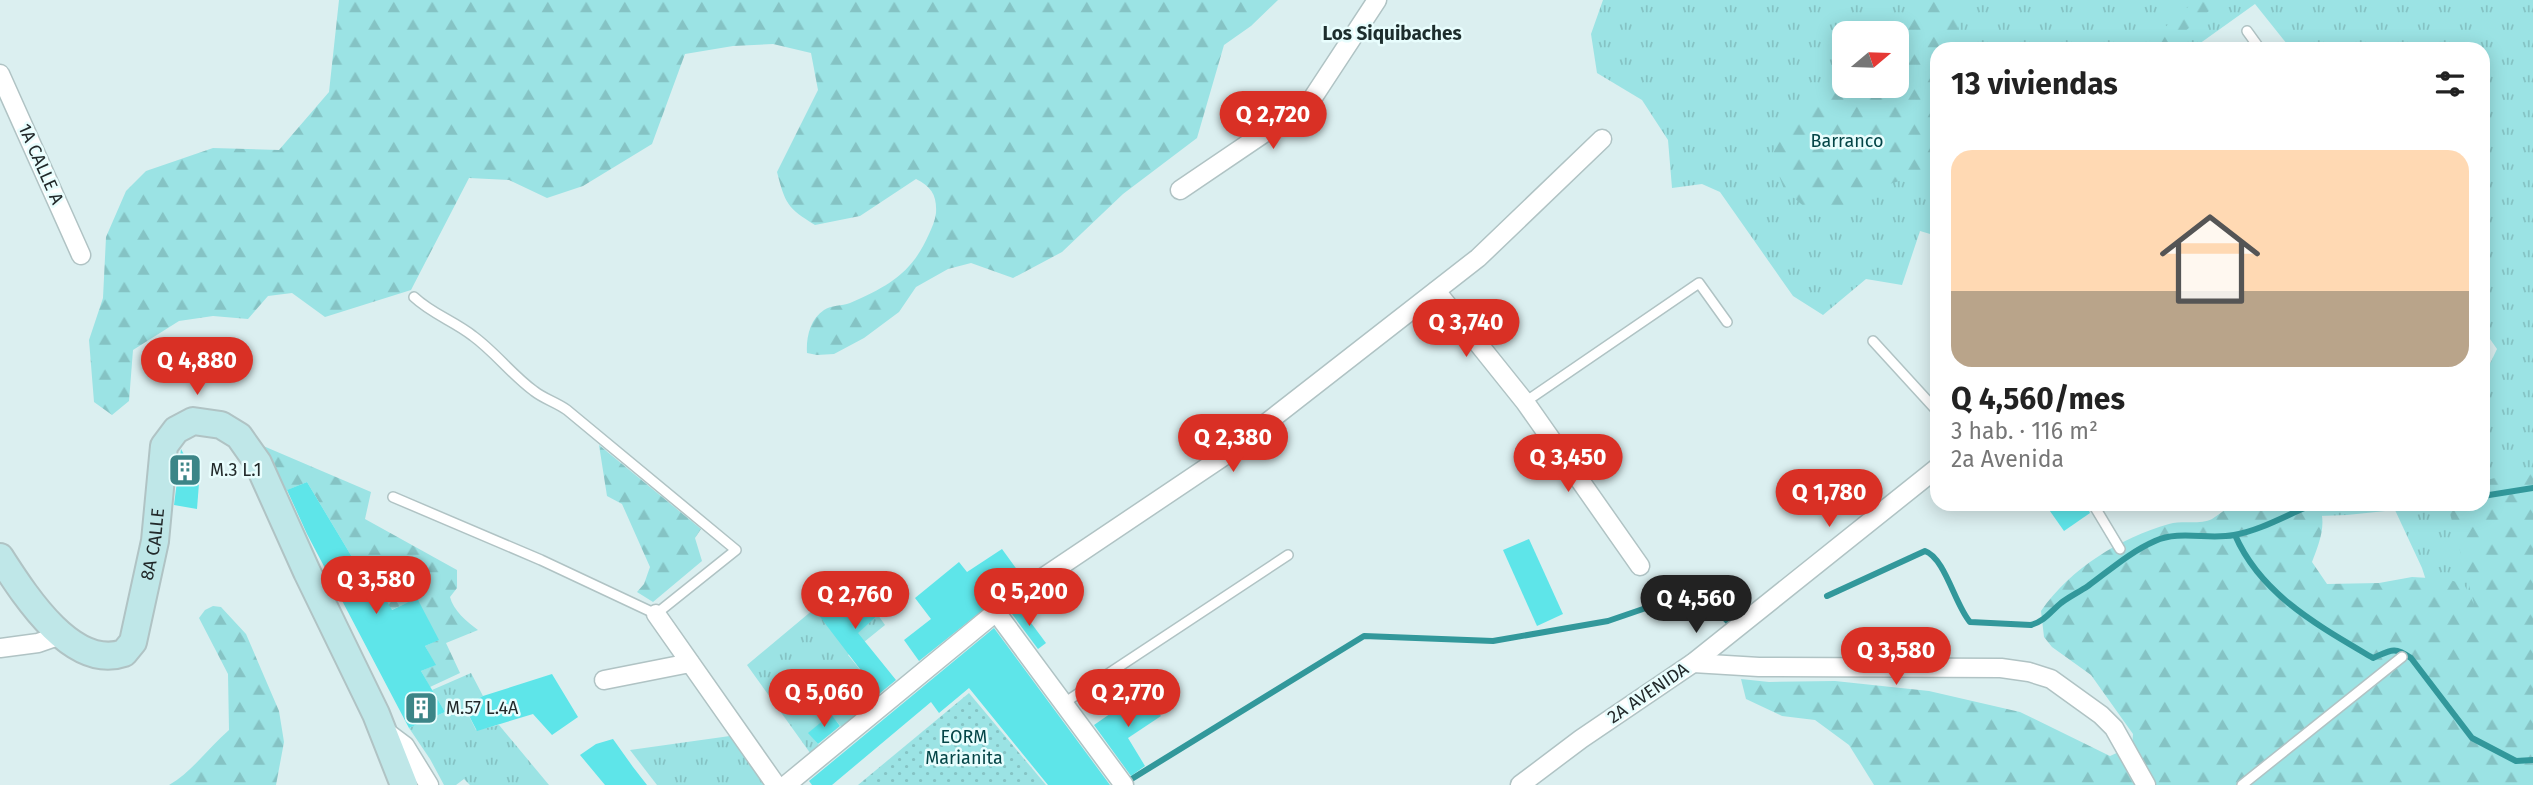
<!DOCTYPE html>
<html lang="es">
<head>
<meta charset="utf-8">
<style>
  body { margin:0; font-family:"Fira Sans",sans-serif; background:#f6f6f6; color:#222; height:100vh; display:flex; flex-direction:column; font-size:26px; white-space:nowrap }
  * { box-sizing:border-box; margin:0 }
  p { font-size:23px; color:#767676 }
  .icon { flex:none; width:38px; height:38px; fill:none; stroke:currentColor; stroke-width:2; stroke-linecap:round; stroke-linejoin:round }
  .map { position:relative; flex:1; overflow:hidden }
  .side { position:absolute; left:1930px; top:42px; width:560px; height:469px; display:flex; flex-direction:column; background:#fff; border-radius:21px; box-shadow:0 4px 18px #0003 }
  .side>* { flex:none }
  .needle { width:46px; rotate:71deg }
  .buttons { position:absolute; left:1832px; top:21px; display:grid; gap:14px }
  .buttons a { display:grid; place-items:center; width:77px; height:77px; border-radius:14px; background:#fff; box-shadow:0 4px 18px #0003; font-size:35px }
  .price { position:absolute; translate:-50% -60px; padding:0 16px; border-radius:24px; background:#d93025; color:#fff; font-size:23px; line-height:46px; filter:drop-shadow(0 2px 4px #0008) }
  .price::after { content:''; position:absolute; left:50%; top:42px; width:21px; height:16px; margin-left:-10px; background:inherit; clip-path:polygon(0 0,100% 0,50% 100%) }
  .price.selected { background:#222; color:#fff }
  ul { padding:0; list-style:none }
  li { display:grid; align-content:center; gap:14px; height:371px; padding:0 21px }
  li span { display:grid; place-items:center; height:217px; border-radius:21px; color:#555 }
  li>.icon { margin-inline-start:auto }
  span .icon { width:126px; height:126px; fill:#fffc; stroke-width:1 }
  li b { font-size:30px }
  h2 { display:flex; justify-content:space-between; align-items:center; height:84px; padding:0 21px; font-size:30px }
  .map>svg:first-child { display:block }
  .grass { fill:url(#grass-tufts); fill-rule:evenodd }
  .forest { fill:url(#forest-firs) }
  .park { fill:url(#park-dots) }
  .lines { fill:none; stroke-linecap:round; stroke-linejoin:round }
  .stream { stroke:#32989b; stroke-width:6 }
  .building { fill:#5ee5e9 }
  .lane-casing { stroke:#b0c3c4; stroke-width:12 }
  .street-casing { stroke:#b0c3c4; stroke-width:21 }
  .secondary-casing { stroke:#b0c3c4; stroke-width:30 }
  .lane { stroke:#fff; stroke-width:9 }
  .street { stroke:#fff; stroke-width:18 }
  .secondary { stroke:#bfe7e8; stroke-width:26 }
  .labels { text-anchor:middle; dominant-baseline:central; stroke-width:5; stroke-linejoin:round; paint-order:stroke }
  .park-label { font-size:18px; fill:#044547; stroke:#e8fdfd }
  .street-label { font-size:18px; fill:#22292a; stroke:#e8fdfd }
  .poi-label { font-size:18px; fill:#22292a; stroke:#e8fdfd; text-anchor:start }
  .neighbourhood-label { font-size:19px; font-weight:bold; fill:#1d2d2d; stroke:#e8fdfd }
</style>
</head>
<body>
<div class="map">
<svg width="2533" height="785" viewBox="0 0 2533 785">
  <defs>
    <pattern id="grass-tufts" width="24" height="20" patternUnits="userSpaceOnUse" patternTransform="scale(1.75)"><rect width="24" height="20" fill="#9be3e4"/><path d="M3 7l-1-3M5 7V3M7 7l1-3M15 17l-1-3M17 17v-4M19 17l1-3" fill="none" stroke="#85c3c4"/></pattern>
    <pattern id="forest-firs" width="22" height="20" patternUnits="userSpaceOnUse" patternTransform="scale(1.75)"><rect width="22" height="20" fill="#9be3e4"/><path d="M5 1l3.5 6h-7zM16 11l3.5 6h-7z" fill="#85c3c4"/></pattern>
    <pattern id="park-dots" width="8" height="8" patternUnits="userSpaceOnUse" patternTransform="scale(1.75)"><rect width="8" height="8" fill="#9be3e4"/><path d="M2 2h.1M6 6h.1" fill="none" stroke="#85c3c4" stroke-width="1.8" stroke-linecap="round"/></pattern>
  </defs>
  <rect width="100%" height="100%" fill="#dbeff0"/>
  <g class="grass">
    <path d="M1603,0H2533V785L2436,611L2422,568L2395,510L2347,515L2318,516L2291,504H2483V378L2497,349L2483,329V49H2291L2255,4L2192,49H1937V236L1920,231L1902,285L1866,279L1823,315L1793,296L1720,192L1702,184L1672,188L1668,140L1642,100L1597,73L1591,34ZM1844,33H1897V86H1844Z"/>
    <path d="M814,609L843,645L878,615L885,625L848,655L883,698L844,730L831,715L809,733L822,749L813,757L747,665Z"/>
    <path d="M471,673L483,696L464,706L476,730L499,725L549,785H470L464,779L456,785H444L430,759L409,728L445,712L432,690Z"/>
    <path d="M737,735L772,785H657L630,750Z"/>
  </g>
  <g class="forest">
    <path d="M339,0H1278L1251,26L1224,45L1197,138L1123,194L1062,252L1013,278L971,263L948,269L916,287L899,312L864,338L834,354L817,355L807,353C806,338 810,319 824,310C831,305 842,306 850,303C889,286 912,273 929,234C932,227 935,221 936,213C937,196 932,187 916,179L860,216L815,225C787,208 785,203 777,172L818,90L811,53L773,44L733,46L685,54L652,144L583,186L547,198L509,180L469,178L411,290L325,317L292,293L268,296L248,319L213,316L179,321L133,350L129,401L112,415L94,402L89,340L103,298L106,237L126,191L146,171L213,148L279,150L329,92Z"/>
    <path d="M1915,0H1968L1964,5L1952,49H1937V177H1912L1880,187L1837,208L1808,210L1784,189L1772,157L1780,123L1844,72V86H1897V33H1894Z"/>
    <path d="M2196,0H2222L2164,49H2140Z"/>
    <path d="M261,445L371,492L365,519L457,570V588L450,597C453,610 467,622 478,630L446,643L460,673L430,687L421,671L435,665L425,646L438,640L417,599L391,610L370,573L364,577L307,482L285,491Z"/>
    <path d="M599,445L701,529L695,538L702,561L653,602L637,592L644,584L650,567L622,504L607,496Z"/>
    <path d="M2533,468V785H1874L1849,745L1815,720L1782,716L1746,699L1741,679L1769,682L1835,681L1929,691L2020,712L2110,756L2132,746L2133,734L2091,675L2052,647L2044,637L2041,611C2071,568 2120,538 2169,524C2182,520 2201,525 2212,519C2220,514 2226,508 2235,504H2318C2328,522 2319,544 2312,562L2327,584L2379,583L2412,577L2446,579L2464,584L2474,604L2448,506L2450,504H2483V481Z"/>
    <path d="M213,606L221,607L246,634L279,711L284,742L276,785H169C192,772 209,747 229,730L228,674L199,618L205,610Z"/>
  </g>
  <path class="park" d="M969,693L1046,785H858Z"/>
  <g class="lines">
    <g class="stream">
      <path d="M2483,496L2533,488"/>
      <path d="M2435,504H2437"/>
      <path d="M2235,535C2261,595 2319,626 2373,658C2391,650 2394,646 2411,658L2472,738L2516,761L2533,760"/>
      <path d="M1827,596L1925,551C1945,558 1955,605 1970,622L2031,625C2045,621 2050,612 2061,603C2069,597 2079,592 2088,586C2110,570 2130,552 2155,541C2179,530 2209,540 2234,535C2262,530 2288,514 2314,504"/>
      <path d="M1125,783L1364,636L1493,641L1608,621L1643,609L1661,596L1709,602L1735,629"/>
    </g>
  </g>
  <g class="building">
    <path d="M181,449L199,483L197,509L174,505Z"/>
    <path d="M307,482L364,577L370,573L392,610L417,598L439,640L425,646L436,665L421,671L445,712L409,728L307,534L287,490Z"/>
    <path d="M2045,504H2086L2090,513L2064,531Z"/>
    <path d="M1529,539L1563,614L1537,626L1503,550Z"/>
    <path d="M1002,549L1023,578L919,661L904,640L931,619L915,598L959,562L967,572Z"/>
    <path d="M851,578L878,615L858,633L896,680L879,694L814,609Z"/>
    <path d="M1020,608L1046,643L1038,649L1012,614Z"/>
    <path d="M994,628L1110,785H1048L969,688L939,713L931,702L832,785H812L809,781Z"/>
    <path d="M552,674L578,717L552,735L533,714L477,731L464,706L483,696Z"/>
    <path d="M1143,691L1161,716L1128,738L1145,766L1131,776L1094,725Z"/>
    <path d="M831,714L840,726L818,744L808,733Z"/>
    <path d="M613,739L633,767L647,785H605L580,755L596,744Z"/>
  </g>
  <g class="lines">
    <defs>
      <g id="lane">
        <path d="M2247,31L2260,49"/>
        <path d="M1873,341L1937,411"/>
        <path d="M1525,402L1699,283L1727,322"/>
        <path d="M393,497L541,560L656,614L736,550L567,410C556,402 544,399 534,391C512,375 495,352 473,336C454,321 432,314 414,297"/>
        <path d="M2093,504L2120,549"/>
        <path d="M1064,703L1288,555"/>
        <path d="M2242,785L2402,657"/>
      </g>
      <g id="street">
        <path d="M0,74L81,255"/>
        <path d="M1180,190L1310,102L1377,0"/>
        <path d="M1436,291L1525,402L1640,566"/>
        <path d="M996,612L1124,785"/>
        <path d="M656,614L776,785"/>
        <path d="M0,648L38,643L61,635"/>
        <path d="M1693,663L1759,667L2001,668L2029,672L2051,679L2101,715L2114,728L2146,785"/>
        <path d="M604,680L690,663"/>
        <path d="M385,731L405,746L429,785"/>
        <path d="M786,785L996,612L1032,585L1224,456L1478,258L1602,139"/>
        <path d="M1520,785L1581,739L1693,663L1937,468"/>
      </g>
      <g id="secondary">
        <path id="s1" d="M0,557C24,594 72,671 124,653L133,642L155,541L164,446L176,430L193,421L221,425L239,436L258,463L307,572L376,714L404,785"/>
      </g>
    </defs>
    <use href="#lane" class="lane-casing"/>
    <use href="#street" class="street-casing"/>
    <use href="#secondary" class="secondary-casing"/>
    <use href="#lane" class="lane"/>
    <use href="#street" class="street"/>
    <use href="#secondary" class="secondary"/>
  </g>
  <defs>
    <symbol id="building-square" viewBox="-11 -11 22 22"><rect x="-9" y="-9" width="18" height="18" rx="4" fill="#3c8587" stroke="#e8fdfd"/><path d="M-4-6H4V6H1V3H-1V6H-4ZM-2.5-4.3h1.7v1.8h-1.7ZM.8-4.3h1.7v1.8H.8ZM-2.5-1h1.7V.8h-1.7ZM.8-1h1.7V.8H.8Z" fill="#fff"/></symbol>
  </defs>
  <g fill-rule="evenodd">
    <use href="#building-square" x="166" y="451" width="38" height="38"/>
    <use href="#building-square" x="402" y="689" width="38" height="38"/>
  </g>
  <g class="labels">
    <g class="park-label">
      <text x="1847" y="141">Barranco</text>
      <text x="964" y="737">EORM<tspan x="964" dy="21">Marianita</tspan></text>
    </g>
    <g class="street-label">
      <text transform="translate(41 164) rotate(66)">1A CALLE A</text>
      <text stroke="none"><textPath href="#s1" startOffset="282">8A CALLE</textPath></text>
      <text transform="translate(1648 693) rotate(-34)">2A AVENIDA</text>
    </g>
    <g class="poi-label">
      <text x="210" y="470">M.3 L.1</text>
      <text x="446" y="708">M.57 L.4A</text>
    </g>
    <g class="neighbourhood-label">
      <text x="1392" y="33">Los Siquibaches</text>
    </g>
  </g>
</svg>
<div class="buttons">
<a><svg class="needle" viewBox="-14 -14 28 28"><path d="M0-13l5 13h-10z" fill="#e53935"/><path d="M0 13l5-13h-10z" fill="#767676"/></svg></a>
</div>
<b class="price" style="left:1273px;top:151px">Q 2,720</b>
<b class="price" style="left:1466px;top:359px">Q 3,740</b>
<b class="price" style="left:197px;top:397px">Q 4,880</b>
<b class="price" style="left:1233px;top:474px">Q 2,380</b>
<b class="price" style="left:1568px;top:494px">Q 3,450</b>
<b class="price" style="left:1829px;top:529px">Q 1,780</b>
<b class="price" style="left:376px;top:616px">Q 3,580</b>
<b class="price" style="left:1029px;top:628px">Q 5,200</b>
<b class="price" style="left:855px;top:631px">Q 2,760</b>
<b class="price selected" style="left:1696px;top:635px">Q 4,560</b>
<b class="price" style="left:1896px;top:687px">Q 3,580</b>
<b class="price" style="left:824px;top:729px">Q 5,060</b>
<b class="price" style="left:1128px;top:729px">Q 2,770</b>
<section class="side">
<h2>13 viviendas<svg class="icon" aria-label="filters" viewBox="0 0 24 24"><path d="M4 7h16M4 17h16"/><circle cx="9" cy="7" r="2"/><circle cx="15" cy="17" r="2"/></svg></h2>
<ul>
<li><span style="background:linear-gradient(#ffd9b3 65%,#b9a48a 0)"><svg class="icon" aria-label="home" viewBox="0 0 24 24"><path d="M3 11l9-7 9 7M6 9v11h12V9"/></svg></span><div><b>Q 4,560/mes</b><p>3 hab. · 116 m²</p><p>2a Avenida</p></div></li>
</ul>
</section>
</div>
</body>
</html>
